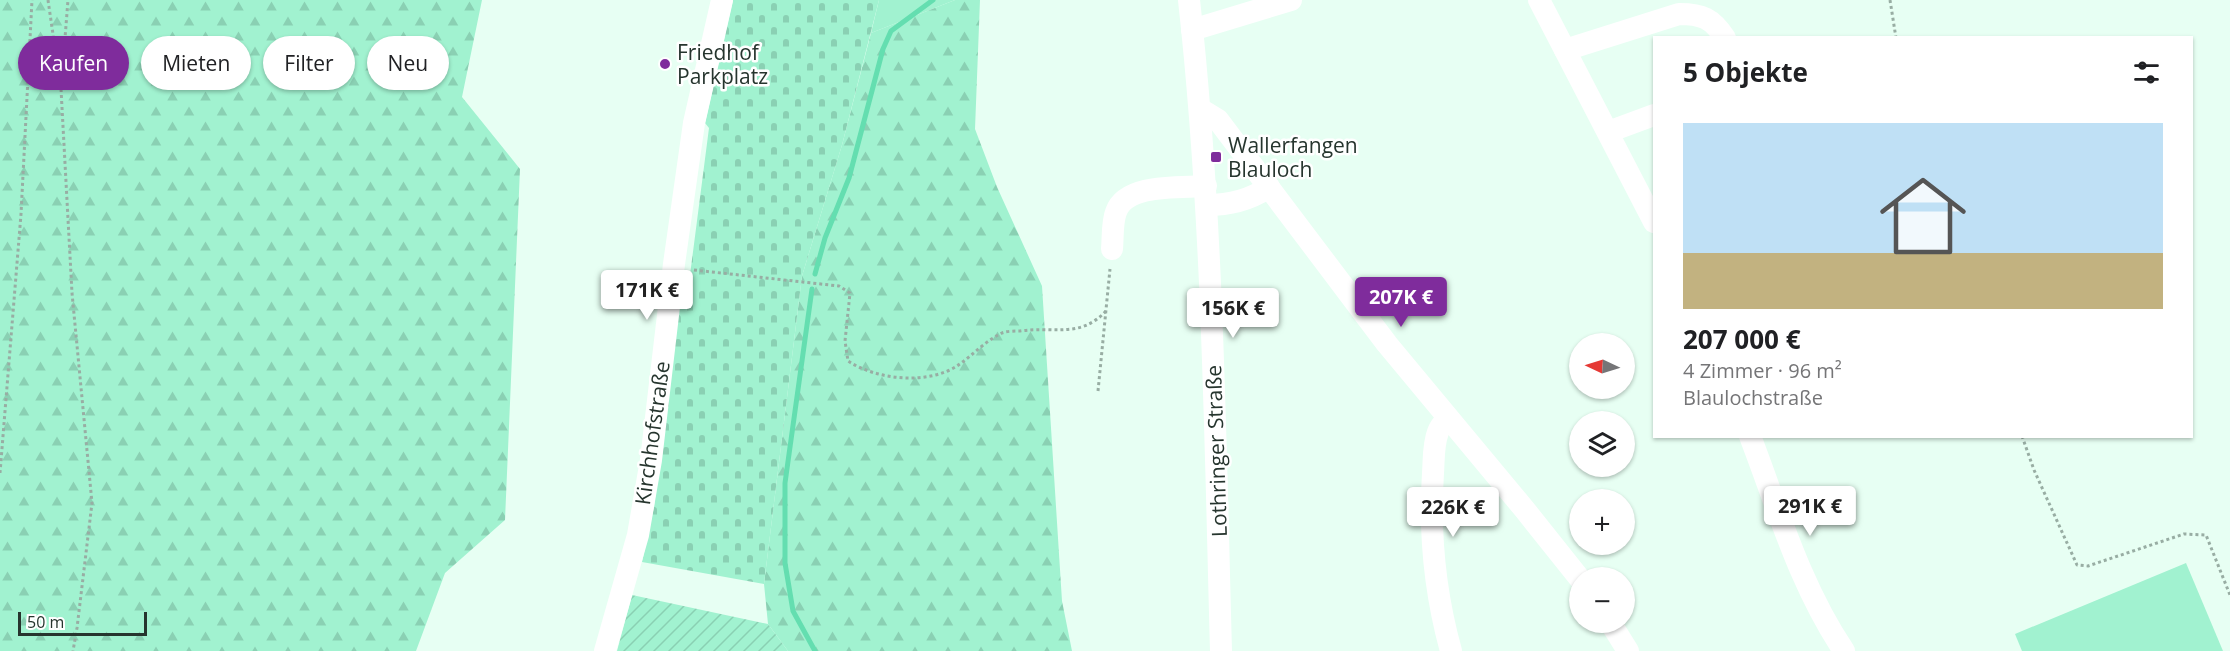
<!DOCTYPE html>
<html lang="de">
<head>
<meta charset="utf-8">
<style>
  body { margin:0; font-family:"Open Sans",sans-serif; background:#f2f2f2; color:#202124; height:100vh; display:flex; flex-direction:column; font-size:22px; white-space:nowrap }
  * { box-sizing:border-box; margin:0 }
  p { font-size:20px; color:#757577 }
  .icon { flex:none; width:33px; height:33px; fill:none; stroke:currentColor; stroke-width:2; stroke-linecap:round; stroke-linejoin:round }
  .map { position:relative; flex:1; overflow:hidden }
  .drawer { position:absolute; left:1653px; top:36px; width:540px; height:402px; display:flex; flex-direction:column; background:#fff; border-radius:0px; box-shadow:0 2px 4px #0004 }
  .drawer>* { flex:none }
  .banner { position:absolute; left:18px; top:36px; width:570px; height:54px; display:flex; gap:12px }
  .needle { width:39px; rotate:274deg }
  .fabs { position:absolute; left:1569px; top:333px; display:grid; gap:12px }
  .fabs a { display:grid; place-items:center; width:66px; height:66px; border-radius:50%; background:#fff; box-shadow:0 2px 4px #0004; font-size:30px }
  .scale { position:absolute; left:18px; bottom:15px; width:129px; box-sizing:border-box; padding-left:6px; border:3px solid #26352e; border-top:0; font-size:16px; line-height:21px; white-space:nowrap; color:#26352e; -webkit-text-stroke:4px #fff; paint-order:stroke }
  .price { position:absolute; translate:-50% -51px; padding:0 14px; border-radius:6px; background:#fff; color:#222; font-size:20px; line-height:39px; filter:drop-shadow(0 2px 3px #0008) }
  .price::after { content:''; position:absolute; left:50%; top:36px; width:18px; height:14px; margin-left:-9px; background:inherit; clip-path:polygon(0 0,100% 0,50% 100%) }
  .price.selected { background:#7f2c9c; color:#fff }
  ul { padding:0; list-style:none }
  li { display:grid; align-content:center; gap:12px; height:318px; padding:0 30px }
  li+li { border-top:2px solid #e0e0e0 }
  li span { display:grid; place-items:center; height:186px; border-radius:0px; color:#555 }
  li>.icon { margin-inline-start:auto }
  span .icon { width:108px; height:108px; fill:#fffc; stroke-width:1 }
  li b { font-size:26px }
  h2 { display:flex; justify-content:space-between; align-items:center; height:72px; padding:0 30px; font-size:26px }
  .tag { padding:0 21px; border-radius:27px; background:#fff; box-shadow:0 2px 4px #0004; font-size:21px; line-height:54px }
  .tag.selected { background:#7f2c9c; color:#fff }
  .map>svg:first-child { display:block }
  .grass { fill:#a1f2d0 }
  .forest { fill:url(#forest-firs) }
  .cemetery { fill:url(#cemetery-stones) }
  .garden { fill:url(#garden-furrows) }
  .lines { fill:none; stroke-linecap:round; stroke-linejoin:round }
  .stream { stroke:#64deb0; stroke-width:5 }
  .path { stroke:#98ada3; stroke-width:3; stroke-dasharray:3 3; stroke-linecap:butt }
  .minor { stroke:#fff; stroke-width:22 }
  .poi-dot { fill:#7f2c9c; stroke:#fff; stroke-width:2 }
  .labels { text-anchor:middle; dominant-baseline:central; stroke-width:5; stroke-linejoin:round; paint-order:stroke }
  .poi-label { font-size:21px; fill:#26352e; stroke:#fff; text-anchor:start }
  .street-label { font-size:21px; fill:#26352e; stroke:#fff }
</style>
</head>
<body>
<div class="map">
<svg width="2230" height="651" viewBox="0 0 2230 651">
  <defs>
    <pattern id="forest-firs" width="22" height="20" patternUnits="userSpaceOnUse" patternTransform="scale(1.5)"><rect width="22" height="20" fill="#a1f2d0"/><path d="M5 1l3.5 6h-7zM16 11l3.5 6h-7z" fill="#8ad0b3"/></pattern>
    <pattern id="cemetery-stones" width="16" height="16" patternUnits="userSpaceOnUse" patternTransform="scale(1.5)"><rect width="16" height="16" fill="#a1f2d0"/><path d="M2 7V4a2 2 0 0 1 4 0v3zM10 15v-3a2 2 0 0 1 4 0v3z" fill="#8ad0b3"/></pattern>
    <pattern id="garden-furrows" width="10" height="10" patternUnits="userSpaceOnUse" patternTransform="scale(1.5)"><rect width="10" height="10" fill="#a1f2d0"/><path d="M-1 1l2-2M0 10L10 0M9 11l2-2" fill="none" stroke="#8ad0b3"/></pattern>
  </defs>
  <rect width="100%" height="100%" fill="#e7fff3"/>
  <g class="grass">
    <path d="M879,0H955L871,33Z"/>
    <path d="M2186,563L2223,651H2022L2015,634Z"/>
  </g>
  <g class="forest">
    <path d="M0,0H482L462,97L520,169L505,520L445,573L416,651H0Z"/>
    <path d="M955,0H980L975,129L997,187L1042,286L1062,601L1072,651H788L768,624L764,584L802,276L842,145L871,33Z"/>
  </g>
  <path class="cemetery" d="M733,0H879L842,145L802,276L764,584L642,562L654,507L681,283L690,275L709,128L705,123Z"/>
  <path class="garden" d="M632,595L768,624L788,651H617Z"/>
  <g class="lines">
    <g class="stream">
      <path d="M815,274L825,238L849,178L883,49L891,31L933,0"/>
      <path d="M812,289L785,483V563L793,611L815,651"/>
    </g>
    <g class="path">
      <path d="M48,0L61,89L68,0"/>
      <path d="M1890,0L1896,38"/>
      <path d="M61,89L72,293L92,503L77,628L73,651"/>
      <path d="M694,270L839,286L850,293L845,341L848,361C877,380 927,385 957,366C972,356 985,341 1002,333C1007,331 1014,331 1020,331C1053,326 1080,339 1106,311"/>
      <path d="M1098,391L1110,269"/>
      <path d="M2022,436L2034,470L2077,565L2088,566L2184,534L2206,535L2230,595"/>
      <path d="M0,473L21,214L32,0"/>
    </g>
    <g class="minor">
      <path d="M1189,0C1213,216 1215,434 1221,651"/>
      <path d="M1539,0L1654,222"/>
      <path d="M1192,30L1291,0"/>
      <path d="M1565,50L1679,14C1702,14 1712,18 1725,38"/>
      <path d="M1200,109L1218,120L1387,344L1525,510L1580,579"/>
      <path d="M1608,132L1654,115"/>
      <path d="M1207,205C1231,205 1250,200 1269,187"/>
      <path d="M1112,249C1113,238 1112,222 1116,212C1126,183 1180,188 1206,186"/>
      <path d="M1448,418C1444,422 1440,426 1438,432C1433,445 1434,460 1433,473C1429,534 1435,593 1451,651"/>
      <path d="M1750,436C1778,509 1800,586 1844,651"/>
      <path d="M1610,622L1628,651"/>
      <path d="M605,651L638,535L651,460L674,264L694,123L722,0"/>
    </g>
  </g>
  <g class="poi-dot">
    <circle cx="665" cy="64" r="6"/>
    <rect x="1210" y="151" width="12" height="12" rx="3"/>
  </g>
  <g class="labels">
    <g class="poi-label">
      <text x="677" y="52">Friedhof<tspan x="677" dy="24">Parkplatz</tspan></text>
      <text x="1228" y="145">Wallerfangen<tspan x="1228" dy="24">Blauloch</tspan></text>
    </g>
    <g class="street-label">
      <text transform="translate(652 433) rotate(-82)">Kirchhofstraße</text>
      <text transform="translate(1216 451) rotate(-92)">Lothringer Straße</text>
    </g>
  </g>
</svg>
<div class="fabs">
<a><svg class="needle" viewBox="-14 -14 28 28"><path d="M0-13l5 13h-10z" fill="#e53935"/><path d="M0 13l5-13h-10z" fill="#757577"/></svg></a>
<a><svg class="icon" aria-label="layers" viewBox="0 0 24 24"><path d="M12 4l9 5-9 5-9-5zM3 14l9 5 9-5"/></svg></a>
<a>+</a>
<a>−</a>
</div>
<div class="scale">50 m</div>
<b class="price" style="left:647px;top:321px">171K €</b>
<b class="price selected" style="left:1401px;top:328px">207K €</b>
<b class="price" style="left:1233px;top:339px">156K €</b>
<b class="price" style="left:1810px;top:537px">291K €</b>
<b class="price" style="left:1453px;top:538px">226K €</b>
<div class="banner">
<a class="tag selected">Kaufen</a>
<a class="tag">Mieten</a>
<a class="tag">Filter</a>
<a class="tag">Neu</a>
</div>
<section class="drawer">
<h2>5 Objekte<svg class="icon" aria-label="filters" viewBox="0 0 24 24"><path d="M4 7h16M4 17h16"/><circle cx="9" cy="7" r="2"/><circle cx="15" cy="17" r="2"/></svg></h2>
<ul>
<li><span style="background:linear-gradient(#bfe0f5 70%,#c2b280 0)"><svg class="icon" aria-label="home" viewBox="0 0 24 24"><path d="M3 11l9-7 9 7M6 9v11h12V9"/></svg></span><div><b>207 000 €</b><p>4 Zimmer · 96 m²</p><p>Blaulochstraße</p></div></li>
</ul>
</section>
</div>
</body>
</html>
